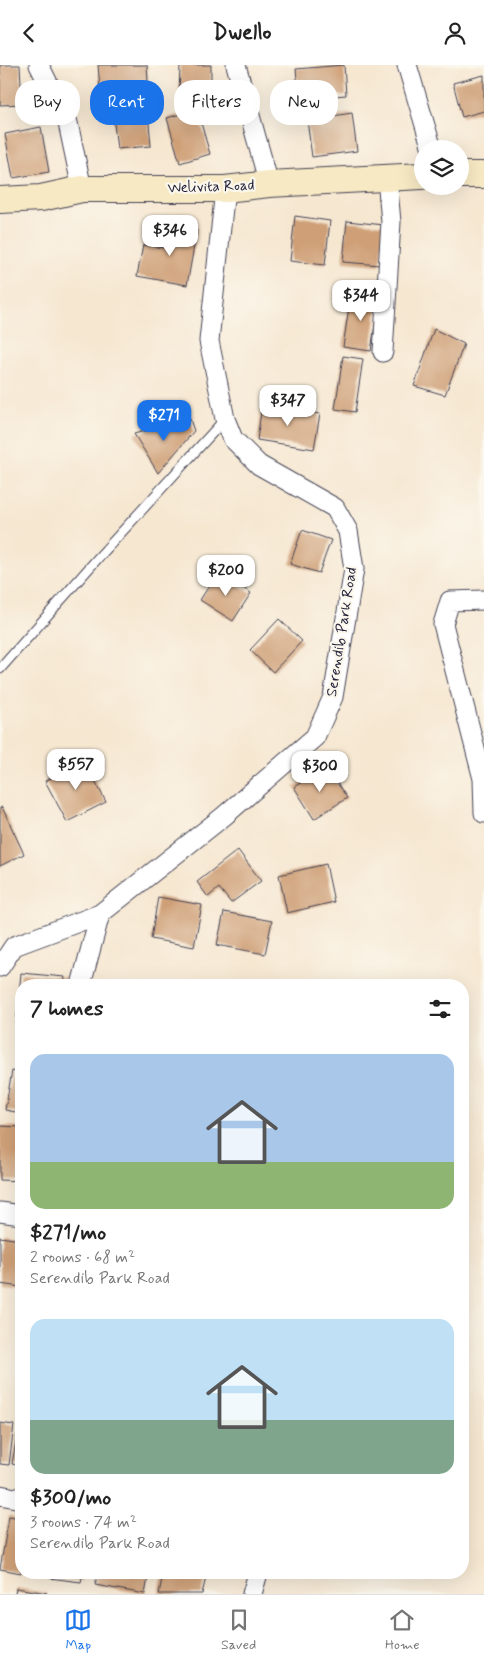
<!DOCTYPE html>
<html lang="en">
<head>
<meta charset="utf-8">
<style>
  body { margin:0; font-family:Mynerve,sans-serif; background:#f2f2f2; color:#222; height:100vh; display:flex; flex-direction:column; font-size:19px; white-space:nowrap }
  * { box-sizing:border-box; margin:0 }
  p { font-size:16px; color:#767676 }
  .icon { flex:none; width:28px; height:28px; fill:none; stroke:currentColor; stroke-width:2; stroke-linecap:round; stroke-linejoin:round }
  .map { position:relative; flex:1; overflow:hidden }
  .details { position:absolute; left:15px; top:914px; width:454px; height:600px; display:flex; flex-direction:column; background:#fff; border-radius:20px; box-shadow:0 5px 20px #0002 }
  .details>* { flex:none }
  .guide { position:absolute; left:15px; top:15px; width:455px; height:45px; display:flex; gap:10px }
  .buttons { position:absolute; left:414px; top:75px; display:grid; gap:10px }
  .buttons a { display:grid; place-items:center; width:55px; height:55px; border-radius:50%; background:#fff; box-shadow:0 5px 20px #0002; font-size:25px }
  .price { position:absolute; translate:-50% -42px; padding:0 11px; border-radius:10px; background:#fff; color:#222; font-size:16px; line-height:32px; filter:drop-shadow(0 1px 2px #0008) }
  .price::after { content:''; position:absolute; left:50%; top:30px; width:15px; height:11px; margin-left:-8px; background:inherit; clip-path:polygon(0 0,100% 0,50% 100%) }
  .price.active { background:#1a73e8; color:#fff }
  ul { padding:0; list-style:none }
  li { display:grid; align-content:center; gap:10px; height:265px; padding:0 15px }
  li span { display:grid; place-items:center; height:155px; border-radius:15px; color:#555 }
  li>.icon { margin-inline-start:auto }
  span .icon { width:90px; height:90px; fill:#fffc; stroke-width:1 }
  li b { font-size:21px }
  h2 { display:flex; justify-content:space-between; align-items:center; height:60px; padding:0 15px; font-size:21px }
  .tag { padding:0 18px; border-radius:20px; background:#fff; box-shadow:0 5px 20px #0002; font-size:18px; line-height:45px }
  .tag.active { background:#1a73e8; color:#fff }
  header { display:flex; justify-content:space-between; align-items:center; height:65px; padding:0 15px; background:#fff; font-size:22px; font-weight:800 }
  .tabs { display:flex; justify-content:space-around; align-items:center; height:70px; border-top:1px solid #e0e0e0; background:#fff; font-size:14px; color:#767676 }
  .tabs a { display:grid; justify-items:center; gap:2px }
  .tabs .active { color:#1a73e8 }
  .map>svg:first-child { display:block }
  .building { fill:#cfa078 }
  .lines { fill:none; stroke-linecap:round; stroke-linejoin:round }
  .lane-casing { stroke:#424052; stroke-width:11 }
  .street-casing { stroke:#424052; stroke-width:21 }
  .secondary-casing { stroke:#424052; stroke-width:28 }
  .lane { stroke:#fff; stroke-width:9 }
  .street { stroke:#fff; stroke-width:19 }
  .secondary { stroke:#f7e9c3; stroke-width:26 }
  .labels { text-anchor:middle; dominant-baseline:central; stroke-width:4.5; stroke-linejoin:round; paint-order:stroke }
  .street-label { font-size:15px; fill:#22223b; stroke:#fbf7ec }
</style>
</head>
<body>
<header><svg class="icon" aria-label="back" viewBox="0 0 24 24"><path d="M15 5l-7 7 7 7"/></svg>Dwello<svg class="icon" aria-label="person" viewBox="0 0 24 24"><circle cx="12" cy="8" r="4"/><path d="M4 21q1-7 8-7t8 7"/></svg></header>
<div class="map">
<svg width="484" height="1529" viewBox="0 0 484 1529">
  <rect width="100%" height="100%" fill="#fbf7ec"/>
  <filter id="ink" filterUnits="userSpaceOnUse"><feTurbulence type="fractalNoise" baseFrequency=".02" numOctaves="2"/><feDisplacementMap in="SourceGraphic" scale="10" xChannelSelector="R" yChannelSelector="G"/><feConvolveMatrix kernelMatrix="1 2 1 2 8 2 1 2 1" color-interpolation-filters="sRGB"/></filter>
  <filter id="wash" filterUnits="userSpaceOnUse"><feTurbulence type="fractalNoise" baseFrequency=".0096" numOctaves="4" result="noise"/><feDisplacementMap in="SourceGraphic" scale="20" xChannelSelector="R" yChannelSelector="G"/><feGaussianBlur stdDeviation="1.12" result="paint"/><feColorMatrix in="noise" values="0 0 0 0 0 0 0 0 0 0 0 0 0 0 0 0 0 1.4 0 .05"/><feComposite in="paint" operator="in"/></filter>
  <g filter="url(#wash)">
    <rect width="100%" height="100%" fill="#f6e7d1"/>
    <g id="blocks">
      <g class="building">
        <path d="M0,0H20L22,39L0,40Z"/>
        <path d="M98,0H147L149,32L101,35Z"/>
        <path d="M180,0H211V33L179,32Z"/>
        <path d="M344,0L346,30L299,34L296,4Z"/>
        <path d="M484,10V46L462,52L453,18Z"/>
        <path d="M197,44L210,89L180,98L167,53Z"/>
        <path d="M148,47L151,81L117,84L113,50Z"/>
        <path d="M352,48L357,86L312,92L307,55Z"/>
        <path d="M41,62L49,107L13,113L5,69Z"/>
        <path d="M295,151L330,156L325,200L290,196Z"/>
        <path d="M347,156L384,160L380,200L343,197Z"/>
        <path d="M168,159L197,165L187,220L137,211L143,180L164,183Z"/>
        <path d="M351,228L379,232L371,286L343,282Z"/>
        <path d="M434,264L464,279L445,330L414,321Z"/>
        <path d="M343,291L363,294L355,347L335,344Z"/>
        <path d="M262,340L320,349L314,384L257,375Z"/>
        <path d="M190,354L194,366L158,408L134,369Z"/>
        <path d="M302,465L331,475L319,508L290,499Z"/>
        <path d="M218,507L251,528L233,556L200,535Z"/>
        <path d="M279,554L302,576L273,607L250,585Z"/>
        <path d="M85,696L106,737L67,757L45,716Z"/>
        <path d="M326,701L347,733L314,754L294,722Z"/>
        <path d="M2,742L24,789L0,801V743Z"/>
        <path d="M238,785L261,816L231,838L219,823L208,832L197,817Z"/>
        <path d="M326,799L334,837L287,848L279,810Z"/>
        <path d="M158,832L202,840L194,882L151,874Z"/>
        <path d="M224,847L272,856L265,889L217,880Z"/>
        <path d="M21,908L65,912L64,920H21V961L16,960Z"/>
        <path d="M12,1006L21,1008V1048L5,1045Z"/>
        <path d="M0,1061L21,1062V1116L0,1115Z"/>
        <path d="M0,1172L21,1175V1222L0,1219Z"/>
        <path d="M0,1358L14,1360L9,1400L0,1399Z"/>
        <path d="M19,1360H21V1401L12,1399Z"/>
        <path d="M9,1451L21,1453V1508L0,1504Z"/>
        <path d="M49,1508H83L81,1517L49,1513Z"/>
        <path d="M98,1508H149L145,1529L95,1520Z"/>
        <path d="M163,1508H207L202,1529H159Z"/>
        <path d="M16,1523L47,1528V1529H15Z"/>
      </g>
    </g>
  </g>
  <g filter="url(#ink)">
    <use href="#blocks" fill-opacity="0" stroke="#424052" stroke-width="1"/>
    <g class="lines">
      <defs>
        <path id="lane" d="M0,604L98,493L225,354"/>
        <g id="street">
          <path d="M39,0L68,58L82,124"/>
          <path d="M236,0L269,119"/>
          <path d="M407,0L432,84"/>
          <path d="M383,287L391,157L387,113"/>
          <path d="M484,535L450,536L443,559L483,714L484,748"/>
          <path d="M0,902L14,881L100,849L224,751L315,672L333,632L354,504L348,466L335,443L259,400L233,374L225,354L209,276L225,124"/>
          <path d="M81,920L100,849"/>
          <path d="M0,1147L21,1150"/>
          <path d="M0,1430L21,1434"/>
          <path d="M252,1529L258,1508"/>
        </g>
        <g id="secondary">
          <path d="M460,110H484"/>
          <path d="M0,135L41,133L82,124H225L269,119L422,111"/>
        </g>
      </defs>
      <use href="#lane" class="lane-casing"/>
      <use href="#street" class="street-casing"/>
      <use href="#secondary" class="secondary-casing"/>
      <use href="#lane" class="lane"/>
      <use href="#street" class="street"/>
      <use href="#secondary" class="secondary"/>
    </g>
  </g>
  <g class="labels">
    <g class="street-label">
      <text transform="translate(211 122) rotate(-2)">Welivita Road</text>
      <text transform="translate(342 567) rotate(-81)">Serendib Park Road</text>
    </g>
  </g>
</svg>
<div class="buttons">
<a><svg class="icon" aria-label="layers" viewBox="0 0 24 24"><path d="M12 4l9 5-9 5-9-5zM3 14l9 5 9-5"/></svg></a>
</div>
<b class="price" style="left:170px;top:192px">$346</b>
<b class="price" style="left:361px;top:257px">$344</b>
<b class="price" style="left:288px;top:362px">$347</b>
<b class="price active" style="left:164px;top:377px">$271</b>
<b class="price" style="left:226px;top:532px">$200</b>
<b class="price" style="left:76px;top:726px">$557</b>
<b class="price" style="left:320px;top:728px">$300</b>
<div class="guide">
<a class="tag">Buy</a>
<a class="tag active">Rent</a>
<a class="tag">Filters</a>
<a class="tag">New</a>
</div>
<section class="details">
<h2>7 homes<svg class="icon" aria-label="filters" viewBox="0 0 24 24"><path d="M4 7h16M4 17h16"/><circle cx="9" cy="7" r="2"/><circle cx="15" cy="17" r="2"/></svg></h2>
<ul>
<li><span style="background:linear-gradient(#a9c7e8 70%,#8fb573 0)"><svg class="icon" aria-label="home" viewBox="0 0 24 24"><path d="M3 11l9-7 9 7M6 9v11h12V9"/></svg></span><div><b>$271/mo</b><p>2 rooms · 68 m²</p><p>Serendib Park Road</p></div></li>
<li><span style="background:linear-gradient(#bfe0f5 65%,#7fa58c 0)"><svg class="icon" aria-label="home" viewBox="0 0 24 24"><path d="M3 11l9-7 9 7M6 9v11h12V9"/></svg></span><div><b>$300/mo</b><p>3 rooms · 74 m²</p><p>Serendib Park Road</p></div></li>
</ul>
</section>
</div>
<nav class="tabs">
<a class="active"><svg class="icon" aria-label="map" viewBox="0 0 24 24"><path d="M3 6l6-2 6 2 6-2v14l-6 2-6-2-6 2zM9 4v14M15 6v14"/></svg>Map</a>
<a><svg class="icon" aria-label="saved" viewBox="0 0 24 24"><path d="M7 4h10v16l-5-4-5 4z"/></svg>Saved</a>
<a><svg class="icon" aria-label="home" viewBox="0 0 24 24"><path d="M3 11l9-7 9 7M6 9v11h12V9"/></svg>Home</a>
</nav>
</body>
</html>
